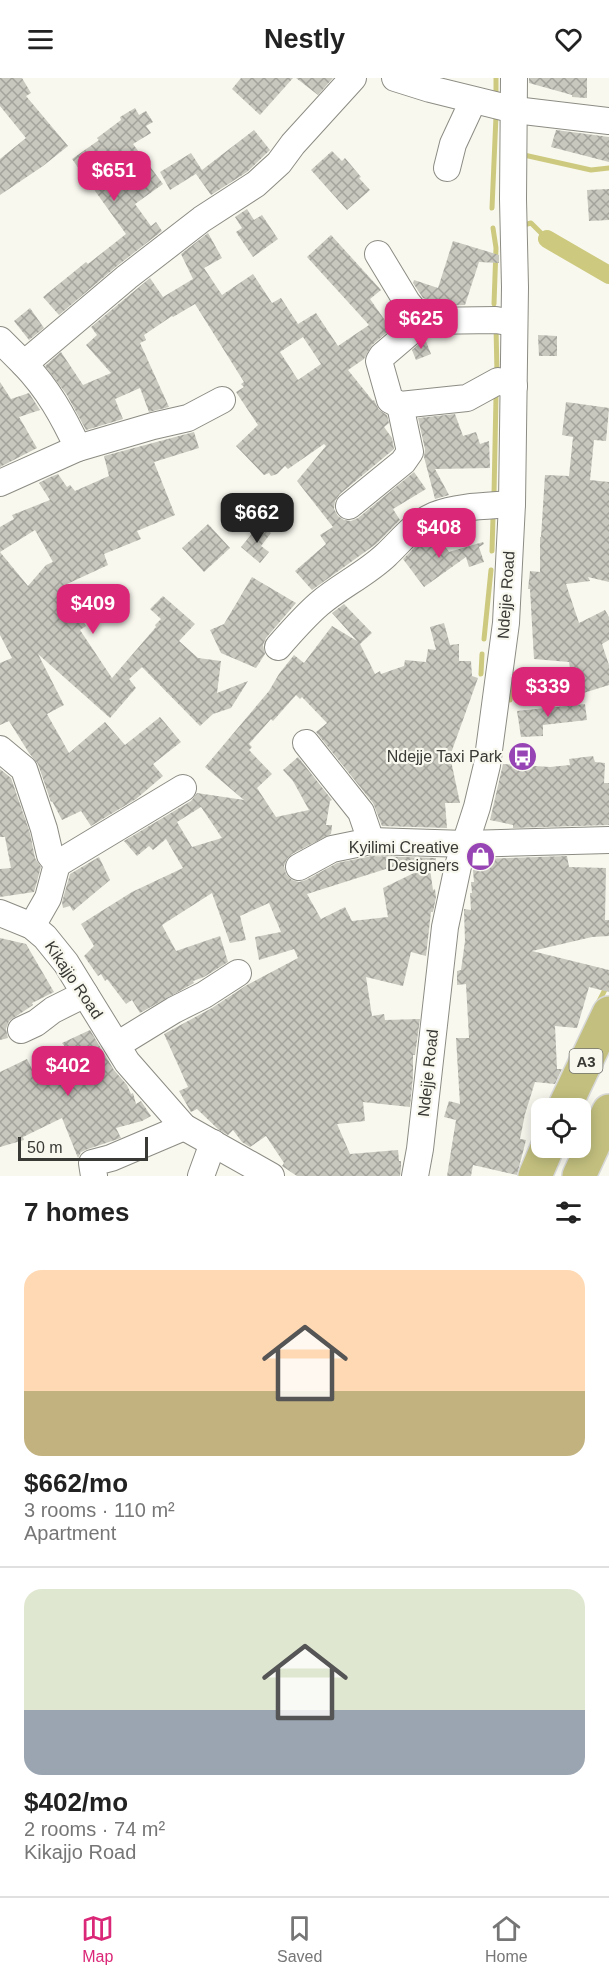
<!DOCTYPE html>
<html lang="en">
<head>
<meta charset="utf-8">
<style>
  body { margin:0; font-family:Helvetica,sans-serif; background:#f2f2f2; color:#222; height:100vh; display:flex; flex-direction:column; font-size:22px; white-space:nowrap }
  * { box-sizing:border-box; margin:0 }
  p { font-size:20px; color:#767676 }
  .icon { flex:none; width:33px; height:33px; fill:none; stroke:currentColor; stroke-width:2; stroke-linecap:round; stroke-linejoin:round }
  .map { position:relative; height:1098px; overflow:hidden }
  .side { display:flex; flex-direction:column; background:#fff; flex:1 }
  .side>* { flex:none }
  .tools { position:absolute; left:531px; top:1020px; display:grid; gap:12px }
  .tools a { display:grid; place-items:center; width:60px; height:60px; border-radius:12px; background:#fff; box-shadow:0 3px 15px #0003; font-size:30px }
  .scale { position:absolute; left:18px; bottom:15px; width:130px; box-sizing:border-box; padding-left:6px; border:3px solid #393935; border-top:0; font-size:16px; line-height:21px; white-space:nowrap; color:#393935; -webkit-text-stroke:4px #f8f8ef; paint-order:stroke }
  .price { position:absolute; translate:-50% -51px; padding:0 14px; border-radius:12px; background:#db2777; color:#fff; font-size:20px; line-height:39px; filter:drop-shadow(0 2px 3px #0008) }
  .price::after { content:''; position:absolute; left:50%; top:36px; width:18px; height:14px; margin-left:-9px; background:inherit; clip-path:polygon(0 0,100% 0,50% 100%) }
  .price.current { background:#222; color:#fff }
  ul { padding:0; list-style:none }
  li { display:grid; align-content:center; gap:12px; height:318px; padding:0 24px }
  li+li { border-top:2px solid #e0e0e0 }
  li span { display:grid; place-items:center; height:186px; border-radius:18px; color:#555 }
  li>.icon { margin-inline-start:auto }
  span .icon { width:108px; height:108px; fill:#fffc; stroke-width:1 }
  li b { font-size:26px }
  h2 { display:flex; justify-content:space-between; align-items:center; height:72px; padding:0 24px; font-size:26px }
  header { display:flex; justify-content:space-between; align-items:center; height:78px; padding:0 24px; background:#fff; font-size:27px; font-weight:600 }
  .dock { display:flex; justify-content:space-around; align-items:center; height:84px; border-top:2px solid #e0e0e0; background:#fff; font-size:16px; color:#767676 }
  .dock a { display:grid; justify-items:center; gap:3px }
  .dock .current { color:#db2777 }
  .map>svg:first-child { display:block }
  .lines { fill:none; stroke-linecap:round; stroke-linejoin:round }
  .stream { stroke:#cdca7f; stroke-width:5 }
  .canal { stroke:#cdca7f; stroke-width:18 }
  .building { fill:url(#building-cross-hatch); fill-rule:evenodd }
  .minor-casing { stroke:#8c8c84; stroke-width:28 }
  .major-casing { stroke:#d7d7d7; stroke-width:36 }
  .minor { stroke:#fff; stroke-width:26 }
  .major { stroke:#c3c07f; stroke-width:33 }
  .labels { text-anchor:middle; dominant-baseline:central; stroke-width:4.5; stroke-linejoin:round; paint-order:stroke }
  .shield { fill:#f8f8ef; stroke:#72726d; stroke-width:1.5 }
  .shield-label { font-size:15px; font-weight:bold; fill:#393935 }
  .street-label { font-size:16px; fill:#393935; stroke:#f8f8ef }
  .poi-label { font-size:16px; fill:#393935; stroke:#f8f8ef; text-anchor:end }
</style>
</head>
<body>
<header><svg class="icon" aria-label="menu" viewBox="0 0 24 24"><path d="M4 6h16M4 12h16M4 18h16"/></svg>Nestly<svg class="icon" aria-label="heart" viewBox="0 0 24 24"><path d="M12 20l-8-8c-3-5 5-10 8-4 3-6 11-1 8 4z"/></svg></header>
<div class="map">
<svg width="609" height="1098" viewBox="0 0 609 1098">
  <defs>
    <pattern id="building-cross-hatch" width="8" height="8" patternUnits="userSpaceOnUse" patternTransform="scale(1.5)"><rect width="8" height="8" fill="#c8c8bf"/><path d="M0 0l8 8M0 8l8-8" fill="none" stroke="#a3a39c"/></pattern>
  </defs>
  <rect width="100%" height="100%" fill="#f8f8ef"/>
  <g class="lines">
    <g class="stream">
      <path d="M496,20V0"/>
      <path d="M524,73V77L591,92L609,90"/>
      <path d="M492,130L496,38"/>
      <path d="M520,148L531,145L547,161"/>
      <path d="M493,150L496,170L494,226"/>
      <path d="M496,248L497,296"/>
      <path d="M494,416L496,319"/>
      <path d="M492,473L493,439"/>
      <path d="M484,561L491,492"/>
      <path d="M481,596L482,576"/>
      <path d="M510,622L512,596"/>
      <path d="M597,927L609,904"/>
    </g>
    <path class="canal" d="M547,161L609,197"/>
  </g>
  <g class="building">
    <path d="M0,0H22L31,15L26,18L68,68L43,88L0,117V81L26,60L0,28Z"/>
    <path d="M241,0H293L260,37L232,11Z"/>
    <path d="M296,0H333L318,17Z"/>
    <path d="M529,0H587V20L572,19V17L529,5Z"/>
    <path d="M135,30L139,37L146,33L153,44L146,48L151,55L133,66L163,106L135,126L151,148L156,144L162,153L117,188L59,237L43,219L86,184L88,186L126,156L72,81L99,62L97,60L121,42L120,39Z"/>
    <path d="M254,52L270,72L247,94L211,117L196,96L202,92L170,112L160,94L191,75L202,92Z"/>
    <path d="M556,52L609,59V84L551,69Z"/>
    <path d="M332,73L342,83L345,80L361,99L359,100L370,112L347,132L311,92Z"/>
    <path d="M609,111V142L589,143L587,112Z"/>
    <path d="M247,131L254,142L262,137L278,161L253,179L236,154L242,150L235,139Z"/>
    <path d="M208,155L222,180L204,190L222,217L253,196L272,225L281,220L298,246L316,235L338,268L369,247L307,179L331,157L381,212L370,221L391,251L372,267L364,281L348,292L373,323L374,322L379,332L387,337L389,345L384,349L392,360L394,371L340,416L335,423L334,431L338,438L344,442L351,443L358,440L414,394L426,411L393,431L400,442L376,466L312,512L295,493L326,466L320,457L333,449L297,403L326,368L324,366L288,391L285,388L277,396L271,398L269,395L264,397L236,368L258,347L236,314L244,309L241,306L244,304L195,226L173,239L172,238L144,257L146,262L140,265L169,329L149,334L140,310L115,321L123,341L86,352L67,317L45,288L61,274L83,307L111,295L86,267L97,257L91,249L150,200L163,219L193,201L181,176ZM303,259L321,286L298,302L280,274Z"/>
    <path d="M453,163L499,177V185L479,184L465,227L433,228L434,224L423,220L413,205L414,202L438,210Z"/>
    <path d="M30,230L44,250L29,262L14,243Z"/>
    <path d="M538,257L557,258V278H539Z"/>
    <path d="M425,261L431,276L416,282L412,272Z"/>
    <path d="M0,304L11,321L29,315L40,332L19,339L37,370L0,389Z"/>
    <path d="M566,324L609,330L606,363L594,362L590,402L609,404V504L588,499L590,503L566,506L579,545L605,532L609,539V562L602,566L609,587V607L574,618L569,584L534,581L530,511H528L530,493L540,494V459H541L545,397L569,398L573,359L562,357Z"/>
    <path d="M455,336L463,358L476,354L480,366L489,363L490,390L435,391L449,417L435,421L424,379L425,371L418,340Z"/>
    <path d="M194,354L199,370L154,384L175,437L137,453L141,461L104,476L108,487L67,506L86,539L82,541L86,548L80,552L112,600L156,549L155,547L161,541L150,531L163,518L195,546L179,563L198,580L221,583L217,615L248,603L231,630L213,636L200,648L142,589L129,601L136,610L110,640L38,576L64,627L47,636L69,675L105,644L125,667L160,639L181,664L153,686L163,698L136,721L91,748L81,733L62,742L52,723L51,724L38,686L29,675L9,643L0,647V585L12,580L0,557V449L14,441L12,437L50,422L39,405L48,400L58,396L67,409L70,407L75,413L109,398L104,378ZM35,452L53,484L46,487L28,508L0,474Z"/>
    <path d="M208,446L230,470L204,494L182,470Z"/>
    <path d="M260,446L271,455L261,468L269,474L260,485L241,469Z"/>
    <path d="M434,454L449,474L483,464L484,466L479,469L484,484L469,489L466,479L424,509L403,481L418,466Z"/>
    <path d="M252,499L296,525L266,560L263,567L265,576L256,590L221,575L210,552L224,546Z"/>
    <path d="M344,526L372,555L360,566L375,596L380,593L381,596L404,588L405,582L426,584L428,571L436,572L430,549L444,545L450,567L459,566V583H471L472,598L478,600L450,678L460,725H445L447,750L382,748L373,725L316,654L327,645L302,619L300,621L296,617L273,643L271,641L249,666L252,669L249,672L272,696L257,710L276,739L309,732L293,703L283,692L298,679L332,722L330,723L326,747H332L331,756L292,776L287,781L284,788L286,796L292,802L299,804L306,802L337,785L372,778L436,780V783L429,784L433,812L435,811L436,819L433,834H431L426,878L411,874L403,908L366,899L372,938L384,936L385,942L420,941L415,977H413V998L410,1029L363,1024L365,1043L337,1046L350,1076L398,1072L399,1083H401V1089L400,1098H297L282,1088L284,1085L266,1058L250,1069L242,1064L233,1052L228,1057L219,1052L197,1031L191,1034L179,1013L188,1009L164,956L212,930L247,907L298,880L294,871L259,882L255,859L281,854L269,825L240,838L246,862L230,865L212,815L162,847L176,873L220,858L228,884L204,899L193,903L194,905L140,935L132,922L126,926L107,901L105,903L101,896L98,898L84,878L94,868L81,846L132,814L183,790L166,761L153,772L149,768L137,778L124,763L191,723L197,715L244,722L205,689L269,613L279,596L294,577L304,585L332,548L357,563L332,535ZM201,729L222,760L192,769L177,744ZM411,783L416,794L383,810L388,839L352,843L345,829L321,841L307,816Z"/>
    <path d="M585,626L587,642L543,647V658L521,659L517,633Z"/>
    <path d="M593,678L595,684L605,685L604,705H609V747L513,750V747L490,742L503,686L550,689L570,687L569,681Z"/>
    <path d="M0,691L11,700L30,755L35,780L41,789L34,814L0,819V791L11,790L5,759H0Z"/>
    <path d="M567,778L569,789L606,790L605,842H609V858L592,859L532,873L609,892V914L589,909L577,950L555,948L557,991H562L555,1006L535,1004L525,1036L520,1061L526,1062L517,1097L473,1087L471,1098H447L456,1042L444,1039L449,1023L460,1026L456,960H469L466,906L457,907V893L461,892L465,863L464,833V831L471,832L470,815H472L471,804H474L473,792L478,791L477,781Z"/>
    <path d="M99,779L110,802L73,833L70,828L63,830L62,824L70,796Z"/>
    <path d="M0,860L26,866L54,914L32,925L33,927L9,943L6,951L8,960L0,962Z"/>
    <path d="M90,952L114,992L127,1007L131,1016L133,1015L136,1026L141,1023L151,1038L142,1043L116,1050L121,1060L88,1071L81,1074L78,1080L62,1040L23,1059L24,1062L0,1069V994L27,981L32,991L69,974L62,965Z"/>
  </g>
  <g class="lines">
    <defs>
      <g id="minor">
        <path d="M395,0L430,11L515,32L609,43"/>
        <path d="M447,90L453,66L473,23"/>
        <path d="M378,176L407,224L423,243"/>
        <path d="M0,262L24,286L127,199L202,141L256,106L279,85L293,66L353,0"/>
        <path d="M24,286C48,311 63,338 78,370"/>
        <path d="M514,308L498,303L467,320L400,327L390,322L379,283L382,278L423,243L496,242L514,245"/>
        <path d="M0,405L78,370L153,348L188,340L222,322"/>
        <path d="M349,428L403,384L410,374L400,327"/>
        <path d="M278,569C291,554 304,539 319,526C340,508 366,496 386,477C404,460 411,448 435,437C458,428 487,428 512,426"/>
        <path d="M306,665L361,734L371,763"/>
        <path d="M0,671L24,691L44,751L50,777L57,786L48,820L32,848"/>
        <path d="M57,786L183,710"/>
        <path d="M299,789L332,771L371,763L466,766L609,762"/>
        <path d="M0,835L32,848L45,859L66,885L127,984L184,1049L271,1098"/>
        <path d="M21,952L36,945L53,932L85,916"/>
        <path d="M117,967L174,932L204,917L238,895"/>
        <path d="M94,1098L92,1085L111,1080L184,1049"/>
        <path d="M201,1098L213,1065"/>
        <path d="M415,1098L420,1071L445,849L458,788L477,729L487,687L506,545L512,426L515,209L513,121L514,0"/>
      </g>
      <g id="major">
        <path d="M564,1030L609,935"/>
        <path d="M535,1098L547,1070"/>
        <path d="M579,1098L609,1033"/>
      </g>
    </defs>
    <use href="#minor" class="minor-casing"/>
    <use href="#major" class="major-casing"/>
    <use href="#minor" class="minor"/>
    <use href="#major" class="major"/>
  </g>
  <defs>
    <symbol id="bus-disc" viewBox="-11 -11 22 22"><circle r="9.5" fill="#9745b4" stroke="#f8f8ef"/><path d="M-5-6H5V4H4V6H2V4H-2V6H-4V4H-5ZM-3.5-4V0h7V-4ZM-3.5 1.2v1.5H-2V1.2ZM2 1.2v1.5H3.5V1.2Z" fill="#fff"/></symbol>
    <symbol id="shop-disc" viewBox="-11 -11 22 22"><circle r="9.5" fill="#9745b4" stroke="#f8f8ef"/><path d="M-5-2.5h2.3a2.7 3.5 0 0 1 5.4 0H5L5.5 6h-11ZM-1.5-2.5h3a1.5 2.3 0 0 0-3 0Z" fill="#fff"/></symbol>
  </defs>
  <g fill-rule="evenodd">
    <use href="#bus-disc" x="506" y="662" width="33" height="33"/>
    <use href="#shop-disc" x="464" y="762" width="33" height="33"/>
  </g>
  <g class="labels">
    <rect class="shield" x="569.5" y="971" width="33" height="24" rx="4.5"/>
    <g class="shield-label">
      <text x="586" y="983">A3</text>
    </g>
    <g class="street-label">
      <text transform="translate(506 517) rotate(-86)">Ndejje Road</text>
      <text transform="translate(74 902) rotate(56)">Kikajjo Road</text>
      <text transform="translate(428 995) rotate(-84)">Ndejje Road</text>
    </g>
    <g class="poi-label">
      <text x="502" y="678">Ndejje Taxi Park</text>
      <text x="459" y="769">Kyilimi Creative<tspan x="459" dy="18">Designers</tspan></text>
    </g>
  </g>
</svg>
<div class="tools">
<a><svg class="icon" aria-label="locate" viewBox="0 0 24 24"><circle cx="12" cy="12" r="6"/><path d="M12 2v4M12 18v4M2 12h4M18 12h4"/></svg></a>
</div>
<div class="scale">50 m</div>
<b class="price" style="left:114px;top:124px">$651</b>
<b class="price" style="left:421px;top:272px">$625</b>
<b class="price current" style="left:257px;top:466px">$662</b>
<b class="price" style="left:439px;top:481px">$408</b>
<b class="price" style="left:93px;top:557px">$409</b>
<b class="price" style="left:548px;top:640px">$339</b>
<b class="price" style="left:68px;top:1019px">$402</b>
</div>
<section class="side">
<h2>7 homes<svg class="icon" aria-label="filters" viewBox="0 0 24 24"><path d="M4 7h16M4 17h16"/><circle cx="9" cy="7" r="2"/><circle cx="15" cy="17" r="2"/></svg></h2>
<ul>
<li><span style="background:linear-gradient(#ffd9b3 65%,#c2b280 0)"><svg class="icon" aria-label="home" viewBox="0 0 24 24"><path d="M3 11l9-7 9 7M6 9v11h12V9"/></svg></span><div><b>$662/mo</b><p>3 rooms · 110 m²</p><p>Apartment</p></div></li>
<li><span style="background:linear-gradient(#dfe7d0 65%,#9aa5b1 0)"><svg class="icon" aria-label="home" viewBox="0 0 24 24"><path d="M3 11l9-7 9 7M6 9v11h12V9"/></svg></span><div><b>$402/mo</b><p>2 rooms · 74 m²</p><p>Kikajjo Road</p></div></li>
</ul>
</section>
<nav class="dock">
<a class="current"><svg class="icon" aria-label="map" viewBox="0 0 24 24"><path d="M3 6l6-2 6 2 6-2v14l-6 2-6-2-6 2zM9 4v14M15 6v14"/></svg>Map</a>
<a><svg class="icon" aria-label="saved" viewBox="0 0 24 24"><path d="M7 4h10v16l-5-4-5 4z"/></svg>Saved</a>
<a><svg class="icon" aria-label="home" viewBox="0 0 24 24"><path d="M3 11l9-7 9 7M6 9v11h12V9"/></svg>Home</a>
</nav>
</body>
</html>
